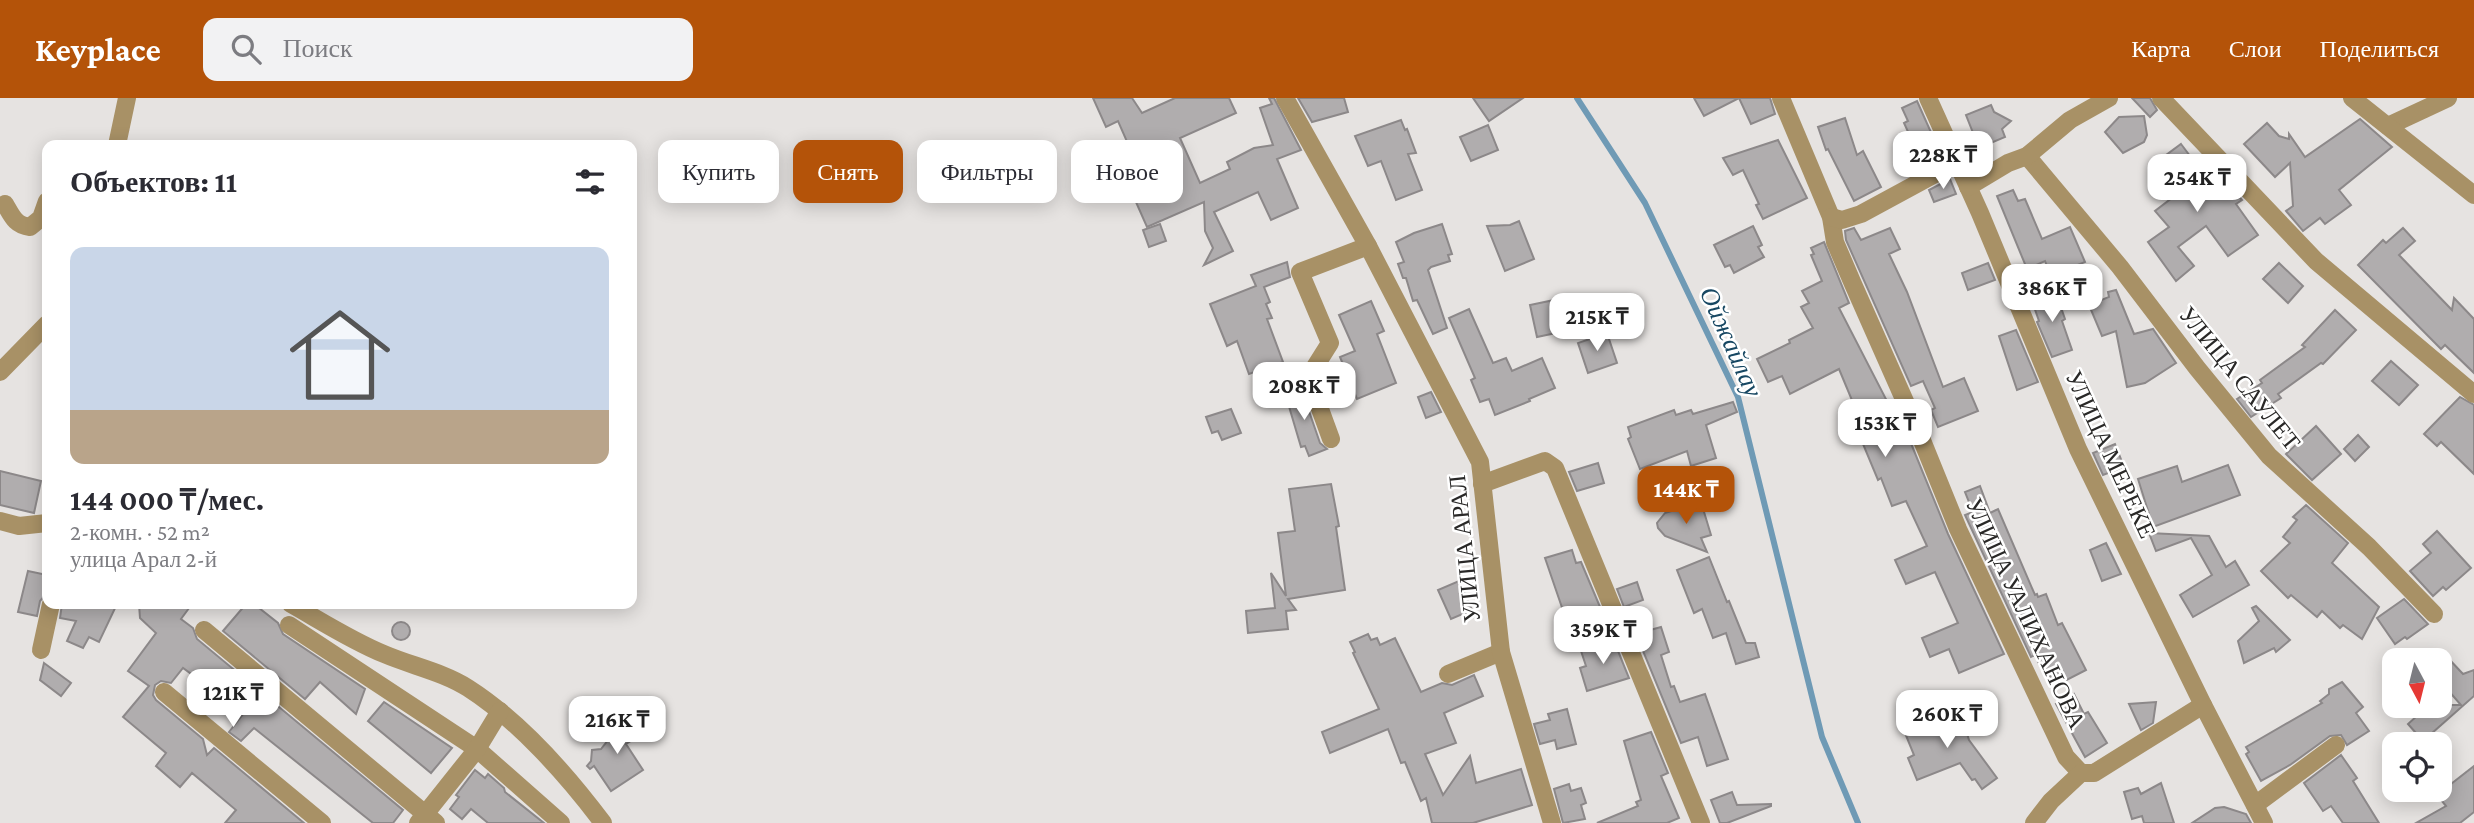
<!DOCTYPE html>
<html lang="ru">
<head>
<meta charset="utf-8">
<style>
  body { margin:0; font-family:"Crimson Pro",serif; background:#f2f2f3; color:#2b2b33; height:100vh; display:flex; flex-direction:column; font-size:26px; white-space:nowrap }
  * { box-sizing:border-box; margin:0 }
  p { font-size:23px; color:#7c7c81 }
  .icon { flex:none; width:38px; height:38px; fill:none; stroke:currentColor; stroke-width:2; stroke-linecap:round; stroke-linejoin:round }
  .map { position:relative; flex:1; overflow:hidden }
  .sheet { position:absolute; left:42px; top:42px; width:595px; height:469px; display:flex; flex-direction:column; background:#fff; border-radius:14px; box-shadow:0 4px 18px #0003 }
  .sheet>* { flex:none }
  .top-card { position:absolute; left:658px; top:42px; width:665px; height:63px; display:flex; gap:14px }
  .needle { width:46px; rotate:173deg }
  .controls { position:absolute; left:2382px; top:550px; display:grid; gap:14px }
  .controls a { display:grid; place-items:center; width:70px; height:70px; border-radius:14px; background:#fff; box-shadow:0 4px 18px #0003; font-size:35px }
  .price { position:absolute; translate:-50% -60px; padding:0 16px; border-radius:14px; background:#fff; color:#222; font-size:23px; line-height:46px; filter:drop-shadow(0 2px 4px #0008) }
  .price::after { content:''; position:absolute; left:50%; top:42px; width:21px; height:16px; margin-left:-10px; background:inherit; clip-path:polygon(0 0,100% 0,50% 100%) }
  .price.selected { background:#b45309; color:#fff }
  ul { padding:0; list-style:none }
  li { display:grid; align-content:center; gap:14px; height:371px; padding:0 28px }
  li span { display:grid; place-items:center; height:217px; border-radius:14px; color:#555 }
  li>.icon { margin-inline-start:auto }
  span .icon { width:126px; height:126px; fill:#fffc; stroke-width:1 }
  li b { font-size:30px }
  h2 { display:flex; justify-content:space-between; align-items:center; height:84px; padding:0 28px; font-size:30px }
  .chip { padding:0 24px; border-radius:14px; background:#fff; box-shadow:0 4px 18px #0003; font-size:24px; line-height:63px }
  .chip.selected { background:#b45309; color:#fff }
  header { display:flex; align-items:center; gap:42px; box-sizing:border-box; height:98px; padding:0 35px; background:#b45309; color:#fff }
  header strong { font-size:33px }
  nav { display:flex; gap:38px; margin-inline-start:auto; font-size:24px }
  .search { width:490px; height:63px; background:#f2f2f3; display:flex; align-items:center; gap:18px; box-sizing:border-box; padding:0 24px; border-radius:14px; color:#7c7c81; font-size:26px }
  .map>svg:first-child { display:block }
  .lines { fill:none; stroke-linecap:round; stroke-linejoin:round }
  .stream { stroke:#6f9ab5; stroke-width:6 }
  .building { fill:#b0adae; stroke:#8c8889; stroke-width:2 }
  .minor { stroke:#a89166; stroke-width:18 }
  .tertiary { stroke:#a89166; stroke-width:18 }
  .labels { text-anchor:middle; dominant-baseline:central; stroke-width:5; stroke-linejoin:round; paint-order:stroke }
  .street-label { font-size:24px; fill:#292827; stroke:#fff }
  .water-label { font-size:26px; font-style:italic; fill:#174762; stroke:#fff }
</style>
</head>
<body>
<header>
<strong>Keyplace</strong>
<div class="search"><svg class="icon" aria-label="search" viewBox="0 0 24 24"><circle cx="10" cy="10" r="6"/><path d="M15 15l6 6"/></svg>Поиск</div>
<nav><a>Карта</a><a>Слои</a><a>Поделиться</a></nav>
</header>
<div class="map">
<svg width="2474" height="725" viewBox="0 0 2474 725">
  <rect width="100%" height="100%" fill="#e6e3e1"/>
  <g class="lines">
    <path class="stream" d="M1577,0L1645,105L1738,299L1822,639L1858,725"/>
  </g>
  <g class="building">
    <path d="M1093,0H1132L1142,15L1175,0H1229L1236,15L1180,40L1200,85L1230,71L1227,64L1254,50L1273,47L1260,10L1272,6L1269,0H1274L1301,52L1277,61L1298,110L1271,122L1258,94L1214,114L1233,153L1204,167L1213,150L1205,133L1204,104L1147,129L1128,86L1143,80L1118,23L1106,29Z"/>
    <path d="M1298,0H1344L1348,14L1312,24Z"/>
    <path d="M1473,0H1523L1489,23Z"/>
    <path d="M1694,0H1770L1775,16L1751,26L1739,0L1704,18Z"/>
    <path d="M2132,0H2150L2157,12L2150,19Z"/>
    <path d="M1917,3L1942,59L1924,69L1904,25L1908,23L1902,10Z"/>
    <path d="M1991,7L1994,14L2011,23L2002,31L2005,39L1979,50L1966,17Z"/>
    <path d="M2144,18L2147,37L2144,44L2123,55L2105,34L2119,19Z"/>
    <path d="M1845,20L1857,57L1863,53L1881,89L1854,103L1828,51L1826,52L1818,29Z"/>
    <path d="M2360,21L2392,49L2339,92L2351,107L2325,126L2320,120L2303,133L2286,113L2293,108L2290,65L2275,79L2244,46L2267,25L2279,38L2289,41V36L2305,59Z"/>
    <path d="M1401,22L1405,32L1407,31L1416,55L1408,56L1422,92L1396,102L1381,63L1368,68L1355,38Z"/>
    <path d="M1488,27L1498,52L1471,63L1460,39Z"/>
    <path d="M1778,42L1807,100L1763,121L1756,107L1759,106L1743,72L1733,77L1723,60Z"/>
    <path d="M2181,46L2215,91L2225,83L2242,102L2236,106L2258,137L2228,158L2206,128L2178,149L2194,168L2176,183L2148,144L2169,129L2155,113L2181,93L2158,63Z"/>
    <path d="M1950,81L1956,96L1934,104L1929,92Z"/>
    <path d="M2013,92L2018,103L2025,101L2042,141L2070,129L2085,164L2051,178L2045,163L2027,171L1997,98Z"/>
    <path d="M1519,123L1534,161L1505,173L1487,128L1510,127Z"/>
    <path d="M1160,126L1166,143L1149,149L1143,132Z"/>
    <path d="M1442,126L1452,156L1448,157L1450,163L1431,169L1428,172L1447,230L1433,236L1417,202L1413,203L1406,180H1403L1398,166L1404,164L1396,144L1414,135Z"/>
    <path d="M1753,128L1762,147L1758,149L1764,159L1734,175L1730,167L1725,169L1714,147Z"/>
    <path d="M1854,130L1861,142L1890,130L1900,151L1889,156L1907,194L1943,289L1964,280L1978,313L1938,329L1931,312L1935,310L1923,283L1911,288L1846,142L1845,133Z"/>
    <path d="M2403,130L2415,143L2399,157L2452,212L2454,200L2474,221V275L2445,247L2441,251L2358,167L2383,142L2386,145Z"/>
    <path d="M1824,144L1849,205L1839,210L1908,344L1910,343L1948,436L2004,556L1959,575L1949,551L1930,559L1922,540L1958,525L1935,474L1906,486L1895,462L1927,448L1906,403L1892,408L1881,380L1878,382L1848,310L1854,307L1839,271L1790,296L1782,278L1768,284L1757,261L1790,245L1789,242L1813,230L1801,209L1809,205L1802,193L1822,183L1811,157L1814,156L1811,150Z"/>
    <path d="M1287,164L1290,179L1264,189L1270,204L1266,206L1272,220L1267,221L1283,264L1249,276L1237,243L1227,248L1210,206L1256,188L1251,177Z"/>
    <path d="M1988,165L1995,182L1968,192L1962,175Z"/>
    <path d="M2279,165L2303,188L2288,205L2263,181Z"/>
    <path d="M2116,192L2134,236L2153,231L2176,265L2145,285L2127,289L2116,233L2102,238L2089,207L2109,199L2108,194Z"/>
    <path d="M2056,195L2065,221L2062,223L2072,252L2052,259L2037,224L2039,223L2032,203Z"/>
    <path d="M1554,202L1555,207L1569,204L1575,231L1537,239L1530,207Z"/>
    <path d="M1371,203L1384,233L1377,236L1396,285L1357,301L1340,259L1355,253L1339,217Z"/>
    <path d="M1469,211L1493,265L1506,260L1512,273L1542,260L1555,290L1529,301L1530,303L1495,317L1489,301L1480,304L1471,282L1475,280L1449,220Z"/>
    <path d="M2335,212L2356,232L2323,266L2321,265L2278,296L2281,300L2251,319L2237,301L2262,285L2260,282L2305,249L2302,247Z"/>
    <path d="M2016,232L2038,284L2017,292L1999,238Z"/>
    <path d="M1607,235L1617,265L1588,275L1578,245Z"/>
    <path d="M2391,263L2418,287L2399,307L2372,283Z"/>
    <path d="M1301,290L1320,345L1327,351L1309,358L1305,348L1301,349L1285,295Z"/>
    <path d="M1431,294L1441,314L1426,320L1418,299Z"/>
    <path d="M2460,299L2474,307V376L2441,344L2437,348L2424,336Z"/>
    <path d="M1733,304L1737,314L1706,327L1716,360L1691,368L1687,353L1640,371L1628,341L1631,339L1628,329L1674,312L1676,317L1691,312L1693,316Z"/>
    <path d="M1231,311L1241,335L1222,342L1218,333L1212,335L1206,319Z"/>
    <path d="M2316,328L2341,356L2312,382L2286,356Z"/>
    <path d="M2358,337L2369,349L2355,363L2344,351Z"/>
    <path d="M2115,346L2124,369L2103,377L2093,355Z"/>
    <path d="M1598,365L1604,385L1577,393L1569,374Z"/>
    <path d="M2228,367L2240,397L2153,429L2138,381L2177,368L2182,384Z"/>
    <path d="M0,373L41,383L34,415L0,407Z"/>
    <path d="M1331,386L1339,428L1336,429L1345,492L1288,501L1296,512L1286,513L1288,531L1248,535L1246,513L1275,510L1271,475L1286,498L1278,435L1295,433L1289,391Z"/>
    <path d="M1980,388L1990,415L1998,411L2035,497L2037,496L2038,499L2046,496L2058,527L2062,525L2086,572L2055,588L2047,574L2044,576L2035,557L2031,559L1965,417L1973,414L1965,394Z"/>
    <path d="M1701,404L1711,437L1701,440L1707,454L1665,438L1658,430L1657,425L1665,415Z"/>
    <path d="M2306,407L2348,445L2332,465L2379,509L2362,541L2343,527L2340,530L2322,513L2317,519L2291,497L2288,500L2261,473L2290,445L2283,439L2297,422L2293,419Z"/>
    <path d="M2437,433L2471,470L2446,492L2443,489L2433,498L2410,473L2431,455L2423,446Z"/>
    <path d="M2149,435L2209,438L2226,469L2235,463L2249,487L2193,519L2180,497L2212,477L2191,440L2156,453Z"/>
    <path d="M2106,445L2121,476L2102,483L2090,452Z"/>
    <path d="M1572,452L1576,465L1581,464L1603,516L1568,527L1545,460Z"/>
    <path d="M1709,459L1727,504L1729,503L1746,545H1755L1759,559L1736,566L1726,535L1713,540L1702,511L1694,515L1677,472Z"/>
    <path d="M28,473L47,477V495L40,503L37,518L18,514Z"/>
    <path d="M1459,483L1472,512L1451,521L1438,492Z"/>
    <path d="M1637,484L1643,502L1624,509L1617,491Z"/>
    <path d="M2404,501L2428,526L2407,541L2405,539L2395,546L2377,520Z"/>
    <path d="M62,506H117L99,544L89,539L83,550L67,543L76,523L60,520Z"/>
    <path d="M139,506H192L181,521L193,530L197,541L403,712L393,725H373L254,630L241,643L229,634L244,615L183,570L171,585L161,583L155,587L153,597L156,602L203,641L207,657L214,650L304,725H225L236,712L192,675L180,689L156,668L166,655L123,619L149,588L128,573L156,535L140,520Z"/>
    <path d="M246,506H254L278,525L283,536L365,591L356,616L320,584L305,601L223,533Z"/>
    <path d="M2256,508L2290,542L2276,554L2274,550L2244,565L2238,543L2259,523L2252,510Z"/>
    <circle cx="401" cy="533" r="9"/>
    <path d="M1661,529L1669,554L1661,557L1671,589L1674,588L1680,604L1705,596L1728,661L1707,668L1698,639L1681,645L1636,536Z"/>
    <path d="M1368,536L1371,542L1377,540L1380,547L1395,540L1421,594L1442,585L1452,587L1474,577L1483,598L1444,615L1456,645L1425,656L1443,697L1470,658L1476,685L1521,671L1532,707L1473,725H1432L1426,700L1421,703L1405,664L1401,665L1388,631L1330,655L1322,634L1379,611L1353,555L1355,554L1350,544Z"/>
    <path d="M1614,543L1629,580L1587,593L1580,570L1586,568L1581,553Z"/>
    <path d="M2448,560L2463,576L2474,572V598L2423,643L2408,626L2429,607H2461L2440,583V568Z"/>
    <path d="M44,565L71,585L61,598L40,582Z"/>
    <path d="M2342,584L2363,609L2356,615L2369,633L2347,647L2341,637L2330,638L2290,667L2261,683L2246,656L2249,654L2246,649L2322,605L2320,603L2329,596V591Z"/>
    <path d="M2074,596L2084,616L2088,614L2107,645L2085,659L2056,606Z"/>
    <path d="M384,604L452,650L431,675L368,623Z"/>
    <path d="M2156,604L2153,625L2141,632L2129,606Z"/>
    <path d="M1567,611L1576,646L1557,651L1555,642L1540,646L1534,626L1550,622L1548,616Z"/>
    <path d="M1960,613L1969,642L1997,680L1982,691L1975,681L1972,682L1960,665L1917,682L1908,660L1914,657L1905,635Z"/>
    <path d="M628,617L642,636L626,646L643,672L611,693L594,668L590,671L587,668L591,663L592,652L601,651Z"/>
    <path d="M1651,634L1668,675L1661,678L1679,720L1667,725H1597L1638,708L1636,704L1641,702L1624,643Z"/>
    <path d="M2341,657L2357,680L2353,683L2379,725H2343L2331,708L2323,713L2304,685Z"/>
    <path d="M2474,668V714L2460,725H2416L2446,708L2437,697Z"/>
    <path d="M475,672L485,680L488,676L504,690L505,694L544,725H488L471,711L462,721L450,711L459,699L456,697Z"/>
    <path d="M2161,685L2174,725H2144L2142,718L2132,721L2124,694L2138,690L2141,696Z"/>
    <path d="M1569,686L1571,693L1581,690L1586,705L1581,707L1585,721L1563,725L1554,691Z"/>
    <path d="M1732,694L1737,707L1771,706V708L1727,725H1720L1711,702Z"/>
    <path d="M2224,709L2246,716L2251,725H2192L2215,710Z"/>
  </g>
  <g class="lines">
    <g class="minor">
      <path d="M1781,0L1831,119L1835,144L1853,186L1919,335L1958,431L2066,659L2081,675"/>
      <path d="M2161,0L2316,163L2474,296"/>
      <path d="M2388,28L2448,0"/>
      <path d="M117,47L127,0"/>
      <path d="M2027,58L2120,169L2197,270L2269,358L2369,449L2434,516"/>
      <path d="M5,106C12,118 15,127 30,129L41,120L47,103"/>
      <path d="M1831,119L1842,122L1861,116L1957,64"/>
      <path d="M0,274L47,226"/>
      <path d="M1331,341L1312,289L1313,272L1330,245L1300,174L1368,148"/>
      <path d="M1482,386L1545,363L1555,370L1701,725"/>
      <path d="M0,423L19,428L47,425"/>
      <path d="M291,506C321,523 352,543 384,556C412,568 443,574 468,590C518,622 567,677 603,725"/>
      <path d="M289,527L477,651L561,725"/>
      <path d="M204,532L436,725"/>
      <path d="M41,552L51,506"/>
      <path d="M1448,576L1501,554"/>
      <path d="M164,594L322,725"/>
      <path d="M2255,707L2336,647"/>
      <path d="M418,725L477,651L500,613"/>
      <path d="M2034,725L2051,703L2081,675H2094L2203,607"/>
    </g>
    <g class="tertiary">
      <path d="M1285,0L1368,148L1480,364L1501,554L1552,725"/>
      <path d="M1928,0L1980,115L2078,351L2203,607L2264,725"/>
      <path d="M2352,0L2474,97"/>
      <path d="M1968,89L2008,65L2027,58L2070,22L2109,0"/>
    </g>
  </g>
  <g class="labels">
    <g class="street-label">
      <text transform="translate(2240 280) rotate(51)">УЛИЦА САУЛЕТ</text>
      <text transform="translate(2111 356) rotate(65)">УЛИЦА МЕРЕКЕ</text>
      <text transform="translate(1464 451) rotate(-96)">УЛИЦА АРАЛ</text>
      <text transform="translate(2026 515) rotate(65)">УЛИЦА УАЛИХАНОВА</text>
    </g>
    <g class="water-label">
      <text transform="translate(1731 244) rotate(66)">Ойжайлау</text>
    </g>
  </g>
</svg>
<div class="controls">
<a><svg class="needle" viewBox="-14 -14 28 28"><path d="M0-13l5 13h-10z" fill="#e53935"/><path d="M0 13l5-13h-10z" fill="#7c7c81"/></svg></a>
<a><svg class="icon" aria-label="locate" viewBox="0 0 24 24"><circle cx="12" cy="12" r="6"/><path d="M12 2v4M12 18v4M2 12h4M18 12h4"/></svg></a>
</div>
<b class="price" style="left:1943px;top:93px">228K ₸</b>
<b class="price" style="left:2197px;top:116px">254K ₸</b>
<b class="price" style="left:2052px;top:226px">386K ₸</b>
<b class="price" style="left:1597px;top:255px">215K ₸</b>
<b class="price" style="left:1304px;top:324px">208K ₸</b>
<b class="price" style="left:1885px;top:361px">153K ₸</b>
<b class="price selected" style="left:1686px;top:428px">144K ₸</b>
<b class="price" style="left:1603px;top:568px">359K ₸</b>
<b class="price" style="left:233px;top:631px">121K ₸</b>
<b class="price" style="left:1947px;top:652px">260K ₸</b>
<b class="price" style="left:617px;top:658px">216K ₸</b>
<div class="top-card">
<a class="chip">Купить</a>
<a class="chip selected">Снять</a>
<a class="chip">Фильтры</a>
<a class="chip">Новое</a>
</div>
<section class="sheet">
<h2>Объектов: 11<svg class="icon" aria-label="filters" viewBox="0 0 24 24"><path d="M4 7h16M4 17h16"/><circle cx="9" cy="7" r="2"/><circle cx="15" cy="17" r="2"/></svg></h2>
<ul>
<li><span style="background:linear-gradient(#c9d6e8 75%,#b9a48a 0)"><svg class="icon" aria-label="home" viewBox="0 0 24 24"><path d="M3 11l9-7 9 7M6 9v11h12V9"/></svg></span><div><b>144 000 ₸/мес.</b><p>2-комн. · 52 m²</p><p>улица Арал 2-й</p></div></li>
</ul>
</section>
</div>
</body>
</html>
